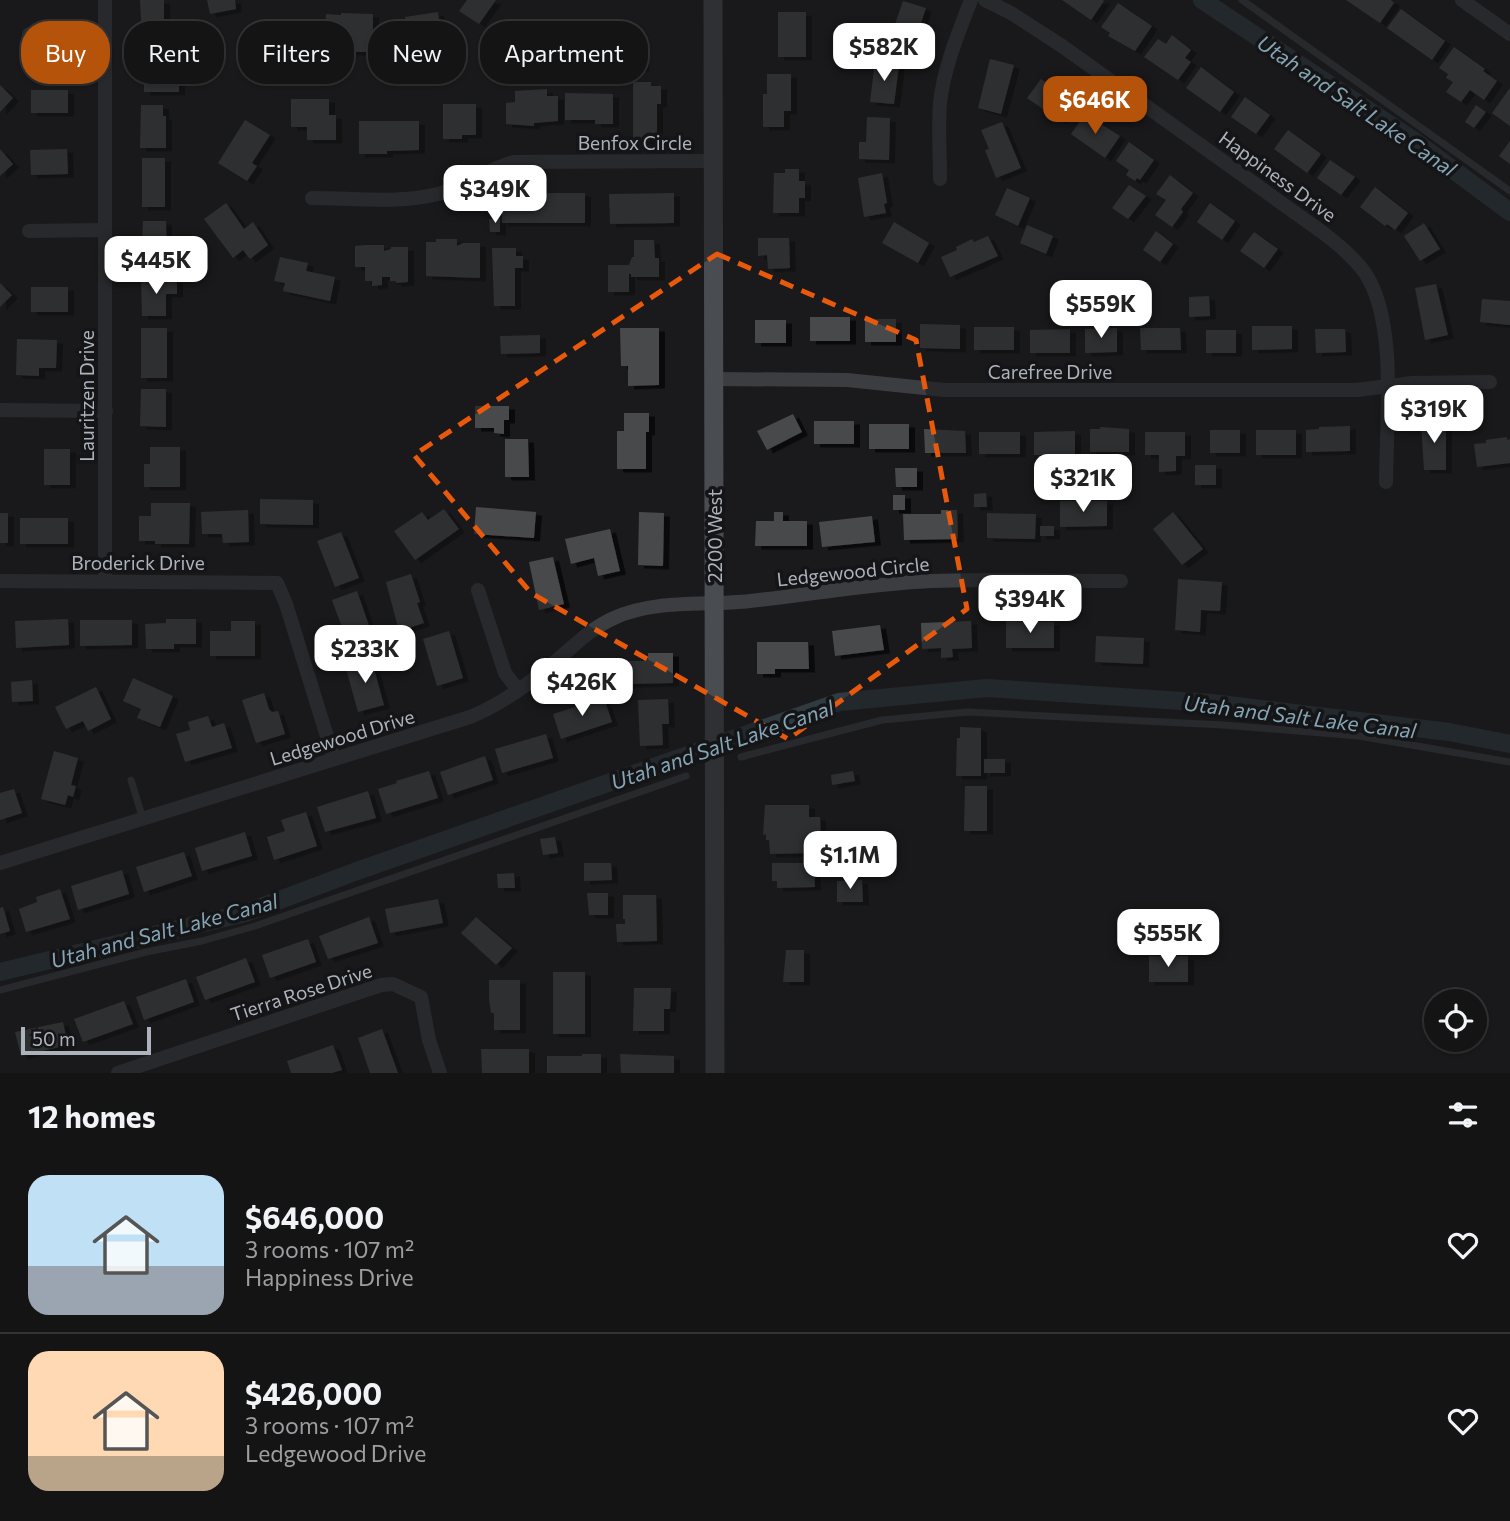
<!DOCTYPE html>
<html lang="en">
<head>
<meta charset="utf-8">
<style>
  body { margin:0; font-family:Commissioner,sans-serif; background:#1d1d1e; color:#f1f3f6; height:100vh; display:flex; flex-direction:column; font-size:26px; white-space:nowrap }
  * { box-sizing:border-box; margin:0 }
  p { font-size:23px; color:#9d9ea0 }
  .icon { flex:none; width:38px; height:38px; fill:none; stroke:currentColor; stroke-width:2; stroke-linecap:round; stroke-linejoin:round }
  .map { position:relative; height:1073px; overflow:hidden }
  .side { display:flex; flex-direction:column; background:#141415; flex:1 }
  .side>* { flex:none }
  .top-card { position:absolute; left:21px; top:21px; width:700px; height:63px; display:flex; gap:14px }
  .controls { position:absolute; left:1424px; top:989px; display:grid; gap:14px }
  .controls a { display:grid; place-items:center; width:63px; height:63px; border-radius:50%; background:#141415; box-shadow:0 2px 5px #0004,0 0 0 2px #333334; font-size:35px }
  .scale { position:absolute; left:21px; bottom:18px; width:130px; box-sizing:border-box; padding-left:7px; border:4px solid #adb3bc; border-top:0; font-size:19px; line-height:24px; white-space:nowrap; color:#adb3bc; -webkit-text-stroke:5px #151517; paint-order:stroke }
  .price { position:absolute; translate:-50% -60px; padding:0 16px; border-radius:14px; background:#fff; color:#222; font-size:23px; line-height:46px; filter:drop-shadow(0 2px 4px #0008) }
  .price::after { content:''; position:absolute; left:50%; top:42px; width:21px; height:16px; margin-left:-10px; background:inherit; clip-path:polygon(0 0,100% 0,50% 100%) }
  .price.active { background:#b45309; color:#fff }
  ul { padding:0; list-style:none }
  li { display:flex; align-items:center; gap:21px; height:175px; padding:0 28px }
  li+li { border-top:2px solid #333334 }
  li span { display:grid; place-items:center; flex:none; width:196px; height:140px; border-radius:21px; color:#555 }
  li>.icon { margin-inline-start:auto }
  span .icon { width:84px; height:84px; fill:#fffc; stroke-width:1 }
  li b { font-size:30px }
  h2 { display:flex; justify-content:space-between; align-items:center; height:84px; padding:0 28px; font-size:30px }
  .chip { padding:0 24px; border-radius:28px; background:#141415; box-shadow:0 2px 5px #0004,0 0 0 2px #333334; font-size:24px; line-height:63px }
  .chip.active { background:#b45309; color:#fff }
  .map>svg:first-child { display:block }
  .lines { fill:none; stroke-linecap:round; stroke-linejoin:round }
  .canal { stroke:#303b41; stroke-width:18 }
  .building { fill:#47494c; filter:url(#shadow) }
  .lane { stroke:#3b3d41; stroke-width:7 }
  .street { stroke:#3b3d41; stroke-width:14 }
  .secondary { stroke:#494c51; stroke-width:19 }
  .marked { fill:none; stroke:#e8590c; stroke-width:5; stroke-dasharray:14 9; stroke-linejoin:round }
  .labels { text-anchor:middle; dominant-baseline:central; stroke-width:7; stroke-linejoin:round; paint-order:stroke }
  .street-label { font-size:19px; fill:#adb3bc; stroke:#151517 }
  .water-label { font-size:21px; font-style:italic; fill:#85a5b5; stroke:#151517 }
</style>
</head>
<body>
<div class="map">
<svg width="1510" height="1073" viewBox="0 0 1510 1073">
  <defs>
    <filter id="shadow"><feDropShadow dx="6" dy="3.5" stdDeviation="0" flood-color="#0009"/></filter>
  </defs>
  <rect width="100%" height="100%" fill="#1a1a1c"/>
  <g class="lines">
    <g class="canal">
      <path d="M1202,0L1413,140L1510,212"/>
      <path d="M0,972L245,913L357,871L839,702L987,688L1212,703L1449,732L1510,744"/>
    </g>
  </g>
  <g class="building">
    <path d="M140,0H164V39H142Z"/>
    <path d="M207,0H235L236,9L210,14Z"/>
    <path d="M467,0H496L479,24L459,11Z"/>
    <path d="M1062,0H1103L1104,1L1091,20Z"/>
    <path d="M1346,0H1391L1394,3L1380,23Z"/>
    <path d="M903,1L926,8L916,38L893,30Z"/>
    <path d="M1118,3L1152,26L1135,51L1108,36L1110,33L1101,27Z"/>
    <path d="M1401,9L1445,41L1432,60L1387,28Z"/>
    <path d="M438,12L442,39L410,43L405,17Z"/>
    <rect x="778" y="12" width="28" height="45"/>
    <path d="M341,13L373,14V52H342V40H325L326,14L341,15Z"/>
    <path d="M535,30L560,31L559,71L533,70Z"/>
    <path d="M886,31L906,38L899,58L880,51Z"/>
    <rect x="274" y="33" width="32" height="27"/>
    <path d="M1172,35L1191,50L1185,58L1191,62L1178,80L1144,57L1158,39L1166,44Z"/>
    <rect x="620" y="44" width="23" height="24"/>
    <path d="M1454,47L1485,69L1483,71L1497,81L1484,100L1470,90L1461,102L1446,92L1453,82L1446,78L1448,74L1439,68Z"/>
    <path d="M151,51H179V92H144V69H151Z"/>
    <path d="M990,59L1014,65L1001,114L978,108Z"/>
    <path d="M875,62L899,65L894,104L870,102Z"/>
    <path d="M1201,67L1234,92L1220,112L1186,88Z"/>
    <path d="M767,74H791V111H784V127H763V94H767Z"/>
    <path d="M1041,79L1073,102L1060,121L1027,98Z"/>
    <path d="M633,82H651V86H661V104H657V141H633Z"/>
    <path d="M0,85L13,98L0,112Z"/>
    <path d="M1510,88V126L1492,113Z"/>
    <path d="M547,89V96H558V121L534,123V126L506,124V103L515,102V91Z"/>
    <rect x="31" y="90" width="37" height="23"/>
    <path d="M565,93L613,94V124H595V120H565Z"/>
    <path d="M1245,97L1270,115L1256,134L1231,117Z"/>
    <path d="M291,99H329V115H336V140H307V127H291Z"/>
    <path d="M443,104H476V135H462V139H443Z"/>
    <path d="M141,105H163V116H166V148H140Z"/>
    <path d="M1476,105L1486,112L1474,128L1465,122Z"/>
    <path d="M1085,114L1120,136L1105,158L1071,134Z"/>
    <path d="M867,117L890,118L889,160L859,159V142H866Z"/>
    <path d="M245,120L270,135L252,163L257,166L247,181L218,163Z"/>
    <path d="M359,121H419V150L387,151V154H359Z"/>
    <path d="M1002,122L1021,168L996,178L985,150L989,149L981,130Z"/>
    <path d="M1288,130L1321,154L1307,173L1274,149Z"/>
    <path d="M1510,141V164L1499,156Z"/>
    <path d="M1129,142L1154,160L1140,180L1137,178L1135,181L1126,175L1129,170L1116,161Z"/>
    <path d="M0,149L13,164L0,176Z"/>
    <path d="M67,149L68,174L31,175L30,150Z"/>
    <rect x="142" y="158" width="23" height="49"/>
    <path d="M1330,160L1355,177L1341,195L1317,178Z"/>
    <path d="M785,169H799V181H805V198H799V213H773L774,173H785Z"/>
    <path d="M882,173L887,203L884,204L886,213L864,217L858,178Z"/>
    <path d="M1170,175L1193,193L1181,209L1183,212L1172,227L1155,215L1166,200L1156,194Z"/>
    <path d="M1129,185L1146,196L1128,219L1112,208Z"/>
    <path d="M1375,187L1408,213L1395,230L1387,224L1385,226L1360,207Z"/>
    <path d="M1007,188L1030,198L1018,226L995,215Z"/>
    <path d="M530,193H585V223H502V200H512V197H530Z"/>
    <path d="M674,193V223L610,224L609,194Z"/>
    <path d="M226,203L244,229L253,222L268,245L250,259L243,250L233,258L204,219Z"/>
    <path d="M1210,203L1235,221L1222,240L1197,222Z"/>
    <path d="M489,219H500V232H490Z"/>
    <path d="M143,221H166L167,263L141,264Z"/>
    <path d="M894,222L929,243L918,263L882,243Z"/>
    <path d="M1424,223L1440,249L1420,261L1404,236Z"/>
    <path d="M1027,225L1053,236L1046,254L1020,243Z"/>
    <path d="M1156,231L1173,244L1160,262L1143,250Z"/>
    <path d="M1254,232L1278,249L1264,268L1240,251Z"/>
    <path d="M988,236L998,256L950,277L941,257L957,250L956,247L972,239L974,242Z"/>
    <path d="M758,238H789L790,268L768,269L767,255L758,256Z"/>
    <path d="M436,239H457V246L463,243H480V278L426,276V242H436Z"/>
    <path d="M634,240H654L655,258H659V277H631V274H629V292H608V265H629L632,257H634Z"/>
    <path d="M365,245H384V251L391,249V247H408V282L396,283V281H390V277H382V285L372,286V281H365V267H355V246Z"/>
    <path d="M492,248H516V256H523V268H515V306H494Z"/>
    <path d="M280,257L308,263L306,271L335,277L330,301L283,291L285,283L274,281Z"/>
    <path d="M141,279H177V294H166V316H142Z"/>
    <path d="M0,283L12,295L0,307Z"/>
    <path d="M1436,284L1448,335L1425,340L1415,288Z"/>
    <rect x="31" y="287" width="37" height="25"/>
    <path d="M1209,296L1210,316L1189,317V297Z"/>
    <path d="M1482,299L1510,301V325L1480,322Z"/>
    <rect x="1113" y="300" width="20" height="19"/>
    <rect x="810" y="317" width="40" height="24"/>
    <rect x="865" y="319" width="31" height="23"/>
    <rect x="755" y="320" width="31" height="23"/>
    <path d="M920,324L960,325V349L920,348Z"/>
    <path d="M1252,326H1292V349L1252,350Z"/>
    <rect x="974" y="327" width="40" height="23"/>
    <rect x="141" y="328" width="26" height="50"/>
    <path d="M620,328H659V385L628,386V366H621Z"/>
    <path d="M1117,328V352L1085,353V329Z"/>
    <path d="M1140,328H1180L1181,350H1141Z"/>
    <path d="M1070,329V353H1030V330Z"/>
    <path d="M1315,329H1345L1346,352L1316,353Z"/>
    <rect x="1206" y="330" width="30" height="23"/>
    <path d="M540,335V353L501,354L500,336Z"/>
    <path d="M17,339L57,340L56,368H39V376L16,375Z"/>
    <path d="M141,389H166V427L140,426Z"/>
    <path d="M475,406H509V420H504V434L494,433V428H475Z"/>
    <path d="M624,413H649V432H646V469H617V431H624Z"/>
    <path d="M793,414L802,432L767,450L757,431Z"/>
    <rect x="814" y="421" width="40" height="23"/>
    <path d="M1421,421H1446V470H1424Z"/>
    <rect x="869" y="424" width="40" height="25"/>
    <path d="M1350,426V451L1306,452V430L1319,429V427Z"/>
    <path d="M1100,427L1129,429V452H1090V429H1100Z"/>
    <path d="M924,429L965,431L966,453H925Z"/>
    <rect x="1210" y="430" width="30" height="23"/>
    <rect x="1256" y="430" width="40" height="25"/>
    <path d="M1075,431V455H1034V432Z"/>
    <rect x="979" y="432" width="41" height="22"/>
    <path d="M1145,432H1185V456H1176V471L1159,472V455H1145Z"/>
    <path d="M1507,437V440L1510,439V463L1477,467L1474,444L1486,443V440Z"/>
    <path d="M505,439H528L529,477H505Z"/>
    <path d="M150,447H180V487H144V464H150Z"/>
    <rect x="44" y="449" width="26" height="36"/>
    <rect x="1195" y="465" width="21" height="20"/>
    <path d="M895,468H917V487H896Z"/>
    <path d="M986,493L987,507H974V494Z"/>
    <rect x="893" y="495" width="12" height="15"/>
    <path d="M260,499L313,500V525L260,524Z"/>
    <path d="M1060,501H1107V526L1060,527Z"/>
    <path d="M151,503H190L189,544H155V541H139V516H151Z"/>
    <path d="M476,507L536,512L534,538L474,534Z"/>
    <path d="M444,509L459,529L415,560L394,531L422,512L428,520Z"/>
    <path d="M248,510L249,542L223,543L222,534H202L201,512Z"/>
    <path d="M941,510H957L958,539L904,540L903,514H941Z"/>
    <path d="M639,512L664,513L663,566L638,565Z"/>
    <path d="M774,512H783V521H807V546H755L756,521H774Z"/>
    <path d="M1173,512L1203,549L1182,565L1153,529Z"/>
    <rect x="0" y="513" width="8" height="30"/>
    <path d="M987,513L1036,514L1035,539L987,538Z"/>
    <path d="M872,516L875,542L822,547L819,522Z"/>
    <rect x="20" y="518" width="48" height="26"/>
    <rect x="1040" y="526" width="14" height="10"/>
    <path d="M610,529L620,571L598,576L594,558L571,564L565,539Z"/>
    <path d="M341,532L359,578L335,587L317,541Z"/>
    <path d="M553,557L564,604L539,610L529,562Z"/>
    <path d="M411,574L420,602L417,603L424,623L399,631L386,582Z"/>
    <path d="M1178,579L1222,582L1220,611L1201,610L1200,632L1175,630Z"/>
    <path d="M357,591L375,643L351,652L332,600Z"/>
    <path d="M68,619L69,645L16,648L15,621Z"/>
    <path d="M166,619H196V644H174V649H146L145,624L166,623Z"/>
    <path d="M80,620H132V645L80,646Z"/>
    <path d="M231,621H255V656H210V631H231Z"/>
    <path d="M971,621L972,648L952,649L953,657L941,658V648L922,649L921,623Z"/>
    <path d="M1006,621L1054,622V648H1006Z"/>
    <path d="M880,625L884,650L835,656L832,631Z"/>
    <path d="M449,631L463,678L437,686L423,639Z"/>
    <path d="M1096,636L1144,638L1143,664L1095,662Z"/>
    <path d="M757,642H808L809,669H775V674H757Z"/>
    <path d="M648,653H673V683L628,684V661H644V659H648Z"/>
    <path d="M371,658L384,705L358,712L345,665Z"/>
    <path d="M133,678L173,696L160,727L137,718L141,709L123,701Z"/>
    <path d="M32,680L33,701L12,702L11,682Z"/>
    <path d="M96,687L111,719L88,731L83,721L66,729L55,707Z"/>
    <path d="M264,693L269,709L272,712L278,711L285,734L256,743L242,700Z"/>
    <path d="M604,698L612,722L561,739L553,714Z"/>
    <path d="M668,699L669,724H662L663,745L640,746L638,700Z"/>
    <path d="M208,716L212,727L224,723L232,748L185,762L176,734L190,730L188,722Z"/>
    <path d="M960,727L981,728V776H956L957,738H960Z"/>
    <path d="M546,734L553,758L502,773L495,749Z"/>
    <path d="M54,751L78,758L71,785L76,786L73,797L68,795L65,805L41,799Z"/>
    <path d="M485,756L493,780L448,795L440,772Z"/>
    <rect x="984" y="759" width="21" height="14"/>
    <path d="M429,771L438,798L386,814L378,789L397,783L396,781Z"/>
    <path d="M853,771L855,781L832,785L831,775Z"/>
    <path d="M965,786H987V831H964Z"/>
    <path d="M14,789L22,813L0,820V793Z"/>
    <path d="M368,791L376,818L325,832L317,807Z"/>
    <path d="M765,805H809V817H820L821,840H810V853L770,854L769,840H766V834L763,835Z"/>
    <path d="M306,812L317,846L274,860L267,837L285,831L281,820Z"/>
    <path d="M245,832L252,856L202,871L195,848Z"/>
    <path d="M555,837L558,853L543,855L540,839Z"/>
    <path d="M184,852L192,876L144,892L136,867Z"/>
    <path d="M584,863H611L612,880L584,881Z"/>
    <path d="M772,863H814L815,887L777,888V881H772Z"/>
    <path d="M122,870L129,894L78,910L71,886Z"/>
    <path d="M514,873L515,888H498L497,874Z"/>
    <path d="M862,880L863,902H837V881Z"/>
    <path d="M60,889L70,919L26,932L19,909L37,902L36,897Z"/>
    <path d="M587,893H608V915H589Z"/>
    <path d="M623,895H656L657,941L617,942L616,924H625V919H623Z"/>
    <path d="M438,899L443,923L390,933L385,909Z"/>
    <path d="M3,907L10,931L0,934V908Z"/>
    <path d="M369,917L378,943L328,959L319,936Z"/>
    <path d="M476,917L512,948L496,965L461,933Z"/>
    <path d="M308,939L316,962L270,978L262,955Z"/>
    <path d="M786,950H804V982H783Z"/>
    <rect x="1149" y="956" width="39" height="26"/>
    <path d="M246,958L255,982L205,1000L196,977Z"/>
    <rect x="553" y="972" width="32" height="62"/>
    <path d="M186,979L194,1002L144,1020L136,997Z"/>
    <path d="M489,980H520V1030H494V1013H491L489,999Z"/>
    <path d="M634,988H671L670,1009H664V1031H633Z"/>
    <path d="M124,1001L133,1024L83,1042L74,1019Z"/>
    <path d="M63,1022L68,1045L21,1056L15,1032Z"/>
    <path d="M382,1029L398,1073H370L358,1038Z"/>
    <path d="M333,1045L342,1070L332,1073H291L287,1061Z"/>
    <path d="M481,1049H529V1073H482Z"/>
    <path d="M582,1054H601V1073H547V1056H582Z"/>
    <path d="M620,1054L674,1056V1073H621Z"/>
  </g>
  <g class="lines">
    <g class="lane">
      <path d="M1242,0L1510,191"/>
      <path d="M741,757L882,720L968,712L1223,725L1359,736L1510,762"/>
      <path d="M131,780L143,819"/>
      <path d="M0,990L146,952L202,941L255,926L686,776"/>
    </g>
    <g class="street">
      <path d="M105,0V581"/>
      <path d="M985,0L1011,13L1062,46L1322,232C1338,244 1354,257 1365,273C1398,322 1386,424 1386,482"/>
      <path d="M1462,0L1510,34"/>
      <path d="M29,34L105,35"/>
      <path d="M940,179C940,154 938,128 940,103C944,67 958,34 971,0"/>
      <path d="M312,198C352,198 398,204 438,194C465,187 487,169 514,162L713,161"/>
      <path d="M29,231L105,230"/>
      <path d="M714,379L847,380L944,390H1357L1412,383L1490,382"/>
      <path d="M0,410L106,411"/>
      <path d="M0,581L277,583L286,604L334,759"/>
      <path d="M478,590L505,673L518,690"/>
      <path d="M0,863L470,717C500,705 526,686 550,666C571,649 589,629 614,618C655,599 706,606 750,601C805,595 859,586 914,582C983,578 1052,581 1121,581"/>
      <path d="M118,1073L381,985L393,984L421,997L429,1040L440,1073"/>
    </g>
    <path class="secondary" d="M713,0L715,1073"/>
  </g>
  <path d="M0 0H1510V1073H0ZM717,254L916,340L967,609L788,739L531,593L414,455Z" fill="#1a1a1c" fill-opacity=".55" fill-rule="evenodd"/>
  <path class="marked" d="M717,254L916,340L967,609L788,739L531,593L414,455Z"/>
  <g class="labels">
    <g class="street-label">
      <text x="635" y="142">Benfox Circle</text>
      <text transform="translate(1278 176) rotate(36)">Happiness Drive</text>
      <text x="1050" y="371">Carefree Drive</text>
      <text transform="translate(86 396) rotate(-90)">Lauritzen Drive</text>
      <text transform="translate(714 536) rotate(-90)">2200 West</text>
      <text x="138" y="562">Broderick Drive</text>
      <text transform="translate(853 571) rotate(-6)">Ledgewood Circle</text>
      <text transform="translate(342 737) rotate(-17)">Ledgewood Drive</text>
      <text transform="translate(301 992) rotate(-18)">Tierra Rose Drive</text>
    </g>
    <g class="water-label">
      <text transform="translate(1357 105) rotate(34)">Utah and Salt Lake Canal</text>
      <text transform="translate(1300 716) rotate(7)">Utah and Salt Lake Canal</text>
      <text transform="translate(722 744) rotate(-19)">Utah and Salt Lake Canal</text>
      <text transform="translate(164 930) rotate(-15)">Utah and Salt Lake Canal</text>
    </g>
  </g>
</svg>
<div class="controls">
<a><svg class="icon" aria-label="locate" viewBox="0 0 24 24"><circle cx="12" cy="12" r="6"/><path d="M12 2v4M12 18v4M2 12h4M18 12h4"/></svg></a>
</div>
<div class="scale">50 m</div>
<b class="price" style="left:884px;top:83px">$582K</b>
<b class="price active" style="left:1095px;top:136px">$646K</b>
<b class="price" style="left:495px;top:225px">$349K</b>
<b class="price" style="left:156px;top:296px">$445K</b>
<b class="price" style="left:1101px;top:340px">$559K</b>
<b class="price" style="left:1434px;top:445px">$319K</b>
<b class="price" style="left:1083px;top:514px">$321K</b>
<b class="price" style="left:1030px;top:635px">$394K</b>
<b class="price" style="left:365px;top:685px">$233K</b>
<b class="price" style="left:582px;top:718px">$426K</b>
<b class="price" style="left:850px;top:891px">$1.1M</b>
<b class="price" style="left:1168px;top:969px">$555K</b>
<div class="top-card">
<a class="chip active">Buy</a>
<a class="chip">Rent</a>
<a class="chip">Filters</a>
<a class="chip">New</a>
<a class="chip">Apartment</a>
</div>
</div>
<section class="side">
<h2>12 homes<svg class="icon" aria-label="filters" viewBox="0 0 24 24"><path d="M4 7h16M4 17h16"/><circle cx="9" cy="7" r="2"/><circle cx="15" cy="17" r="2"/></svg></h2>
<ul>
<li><span style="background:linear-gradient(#bfe0f5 65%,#9aa5b1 0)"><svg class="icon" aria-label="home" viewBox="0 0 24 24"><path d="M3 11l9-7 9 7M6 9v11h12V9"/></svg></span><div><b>$646,000</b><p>3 rooms · 107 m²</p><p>Happiness Drive</p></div><svg class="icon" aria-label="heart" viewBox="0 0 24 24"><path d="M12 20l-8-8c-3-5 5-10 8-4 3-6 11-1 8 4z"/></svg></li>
<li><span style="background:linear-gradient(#ffd9b3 75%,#b9a48a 0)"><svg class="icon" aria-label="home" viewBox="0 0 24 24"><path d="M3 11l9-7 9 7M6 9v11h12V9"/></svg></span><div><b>$426,000</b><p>3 rooms · 107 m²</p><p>Ledgewood Drive</p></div><svg class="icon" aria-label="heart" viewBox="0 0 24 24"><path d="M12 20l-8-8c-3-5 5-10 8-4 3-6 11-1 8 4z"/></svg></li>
</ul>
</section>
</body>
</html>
